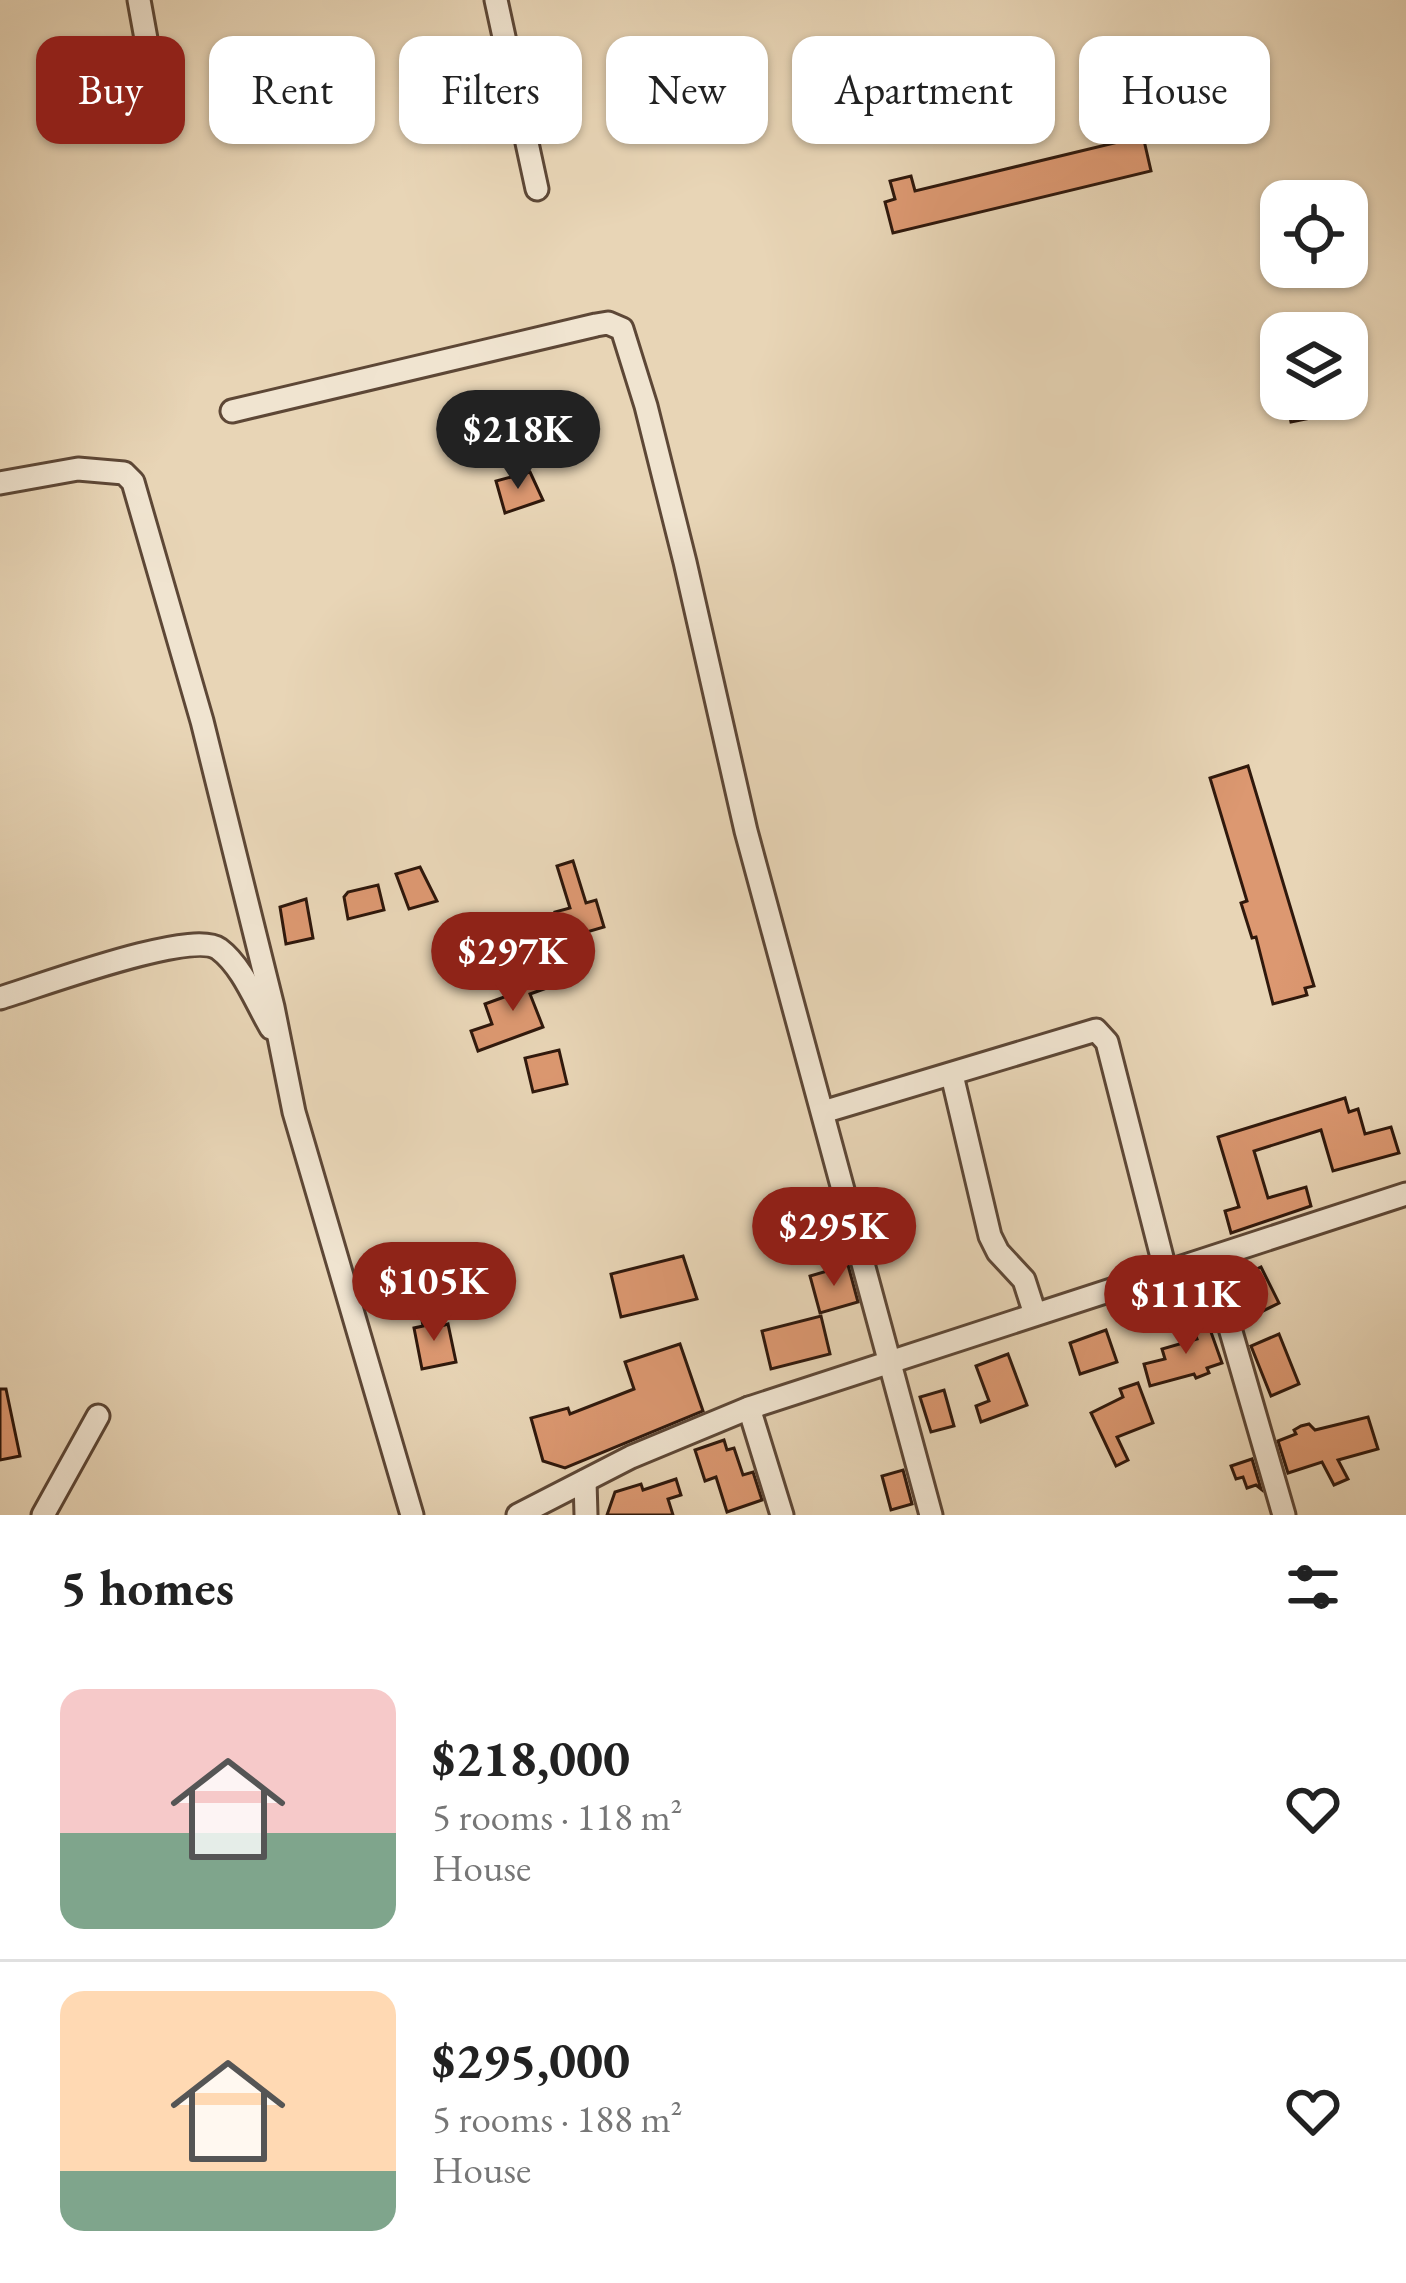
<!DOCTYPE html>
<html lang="en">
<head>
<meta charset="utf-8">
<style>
  body { margin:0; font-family:"EB Garamond",serif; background:#f2f2f2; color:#222; height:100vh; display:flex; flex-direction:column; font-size:45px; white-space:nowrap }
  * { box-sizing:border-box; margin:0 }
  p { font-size:39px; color:#767676 }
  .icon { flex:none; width:66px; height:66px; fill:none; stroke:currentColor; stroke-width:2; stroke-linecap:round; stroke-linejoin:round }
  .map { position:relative; height:1515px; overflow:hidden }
  .details { display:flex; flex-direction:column; background:#fff; flex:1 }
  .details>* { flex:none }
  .banner { position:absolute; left:36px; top:36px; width:1335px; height:108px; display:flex; gap:24px }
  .fabs { position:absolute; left:1260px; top:180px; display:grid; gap:24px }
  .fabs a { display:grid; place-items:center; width:108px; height:108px; border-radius:24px; background:#fff; box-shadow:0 3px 9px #0004; font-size:60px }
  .price { position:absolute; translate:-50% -102px; padding:0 27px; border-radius:42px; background:#8f2418; color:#fff; font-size:39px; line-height:78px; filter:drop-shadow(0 3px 6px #0008) }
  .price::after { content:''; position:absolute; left:50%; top:72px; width:36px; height:27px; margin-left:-18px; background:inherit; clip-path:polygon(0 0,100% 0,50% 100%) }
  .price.on { background:#222; color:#fff }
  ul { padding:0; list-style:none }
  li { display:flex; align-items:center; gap:36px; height:300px; padding:0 60px }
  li+li { border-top:3px solid #e0e0e0 }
  li span { display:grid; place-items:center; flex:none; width:336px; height:240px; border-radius:24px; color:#555 }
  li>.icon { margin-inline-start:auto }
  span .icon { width:144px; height:144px; fill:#fffc; stroke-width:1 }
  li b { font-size:51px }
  h2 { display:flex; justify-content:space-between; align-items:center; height:144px; padding:0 60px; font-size:51px }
  .chip { padding:0 42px; border-radius:24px; background:#fff; box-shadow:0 3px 9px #0004; font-size:42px; line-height:108px }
  .chip.on { background:#8f2418; color:#fff }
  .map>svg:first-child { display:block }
  .building { fill:#dc9871; stroke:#2f180c; stroke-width:3 }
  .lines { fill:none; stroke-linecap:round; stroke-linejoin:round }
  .minor-casing { stroke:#5d4736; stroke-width:27 }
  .minor { stroke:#f0e4d0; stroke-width:21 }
</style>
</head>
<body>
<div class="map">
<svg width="1406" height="1515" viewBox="0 0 1406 1515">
  <rect width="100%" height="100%" fill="#e8d5b6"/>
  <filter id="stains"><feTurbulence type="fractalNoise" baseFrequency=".00167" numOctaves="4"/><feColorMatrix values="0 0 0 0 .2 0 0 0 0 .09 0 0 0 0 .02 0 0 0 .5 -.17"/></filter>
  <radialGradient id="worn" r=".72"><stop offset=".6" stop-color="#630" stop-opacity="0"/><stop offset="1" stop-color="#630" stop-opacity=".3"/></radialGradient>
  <g class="building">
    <path d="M1143,136L1151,171L893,233L885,202L895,199L890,181L911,176L915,191Z"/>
    <path d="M1286,399H1337L1340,412L1291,422Z"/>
    <path d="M530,472L543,500L505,513L496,481Z"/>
    <path d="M1248,766L1314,986L1305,988L1307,995L1273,1004L1256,937L1252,938L1241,903L1247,901L1210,778Z"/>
    <path d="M573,861L586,903L596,900L604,927L563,939L555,912L570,908L557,866Z"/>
    <path d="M420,867L437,901L409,909L396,874Z"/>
    <path d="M378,885L384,910L348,919L344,897L348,892Z"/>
    <path d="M306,899L313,938L286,944L280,907Z"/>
    <path d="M550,971L555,985L530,994L543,1027L478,1051L471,1031L492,1024L485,1004L518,992L515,983Z"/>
    <path d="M559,1050L567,1084L533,1092L525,1058Z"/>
    <path d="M1345,1098L1349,1112L1358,1109L1365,1134L1391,1127L1399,1153L1333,1171L1321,1130L1254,1151L1268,1198L1306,1187L1311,1206L1231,1233L1225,1211L1239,1207L1218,1137Z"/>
    <path d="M683,1256L697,1299L621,1317L611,1274Z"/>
    <path d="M848,1265L858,1302L820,1313L810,1276Z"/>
    <path d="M1261,1267L1279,1303L1245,1320L1232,1281Z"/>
    <path d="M439,1316L441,1326L448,1324L456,1362L422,1369L414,1328L423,1326L422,1320Z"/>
    <path d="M821,1316L830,1354L771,1369L762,1331Z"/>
    <path d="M1206,1318L1222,1363L1207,1368L1209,1373L1196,1378L1194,1374L1150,1386L1144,1364L1165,1359L1162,1349L1197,1339L1191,1323Z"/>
    <path d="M1106,1330L1117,1362L1080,1374L1070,1343Z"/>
    <path d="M1279,1334L1299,1384L1271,1396L1251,1346Z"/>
    <path d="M680,1344L703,1411L565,1468L543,1461L531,1418L568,1408L570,1414L634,1389L625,1362Z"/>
    <path d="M1008,1354L1027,1405L981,1422L976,1406L989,1401L976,1366Z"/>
    <path d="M1138,1383L1153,1423L1117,1437L1128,1460L1116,1466L1091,1413L1123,1397L1120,1389Z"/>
    <path d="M0,1389H6L20,1456L0,1460Z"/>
    <path d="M944,1390L954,1426L931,1432L920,1397Z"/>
    <path d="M1368,1417L1378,1449L1338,1460L1348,1479L1334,1485L1322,1462L1288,1473L1278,1441L1296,1434L1294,1430L1301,1426L1309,1424L1315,1430Z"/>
    <path d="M724,1440L727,1450L734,1448L743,1475L753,1472L762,1500L727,1512L716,1477L705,1481L695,1450Z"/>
    <path d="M1252,1459L1261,1489L1256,1485L1247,1488L1243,1477L1236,1479L1231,1466Z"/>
    <path d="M903,1470L912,1504L891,1510L882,1476Z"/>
    <path d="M676,1479L681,1495L668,1499L673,1515H607L615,1492L641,1484L643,1490Z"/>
  </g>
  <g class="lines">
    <defs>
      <g id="minor">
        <path d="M139,0L154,83"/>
        <path d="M496,0L537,189"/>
        <path d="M232,411L596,325L608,323L622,329L646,406L685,562L746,831L931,1515"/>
        <path d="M0,483L78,469L124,473L133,482L202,721L273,1007L294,1112L412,1515"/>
        <path d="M0,998C38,987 191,929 219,949C243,967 256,1003 271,1028"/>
        <path d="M952,1075L990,1236L998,1252L1024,1280L1035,1314"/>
        <path d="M823,1112L1096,1030L1107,1042L1166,1273"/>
        <path d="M1210,1259L1284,1515"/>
        <path d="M749,1408L782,1515"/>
        <path d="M585,1481L586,1515"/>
        <path d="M43,1515L98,1416"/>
        <path d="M518,1515L631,1457L749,1408L1406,1194"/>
      </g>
    </defs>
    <use href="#minor" class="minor-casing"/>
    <use href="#minor" class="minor"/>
  </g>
  <rect width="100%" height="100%" filter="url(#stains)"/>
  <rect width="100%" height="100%" fill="url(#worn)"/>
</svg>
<div class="fabs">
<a><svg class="icon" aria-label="locate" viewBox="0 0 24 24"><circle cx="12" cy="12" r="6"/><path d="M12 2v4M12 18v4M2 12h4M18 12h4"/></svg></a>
<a><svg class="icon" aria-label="layers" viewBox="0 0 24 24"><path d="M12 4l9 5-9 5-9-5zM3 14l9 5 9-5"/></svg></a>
</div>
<b class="price on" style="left:518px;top:492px">$218K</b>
<b class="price" style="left:513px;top:1014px">$297K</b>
<b class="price" style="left:834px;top:1289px">$295K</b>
<b class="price" style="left:434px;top:1344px">$105K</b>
<b class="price" style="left:1186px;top:1357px">$111K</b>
<div class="banner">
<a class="chip on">Buy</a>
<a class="chip">Rent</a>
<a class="chip">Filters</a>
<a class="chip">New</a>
<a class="chip">Apartment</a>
<a class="chip">House</a>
</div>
</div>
<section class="details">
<h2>5 homes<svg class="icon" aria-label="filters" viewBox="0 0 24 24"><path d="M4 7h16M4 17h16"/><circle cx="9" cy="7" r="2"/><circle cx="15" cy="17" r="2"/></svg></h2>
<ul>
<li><span style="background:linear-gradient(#f6c9c9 60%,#7fa58c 0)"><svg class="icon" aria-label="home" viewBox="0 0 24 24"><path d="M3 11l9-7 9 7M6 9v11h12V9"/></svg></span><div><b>$218,000</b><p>5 rooms · 118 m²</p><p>House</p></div><svg class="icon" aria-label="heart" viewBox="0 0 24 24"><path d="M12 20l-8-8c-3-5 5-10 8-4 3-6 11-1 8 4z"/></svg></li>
<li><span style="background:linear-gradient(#ffd9b3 75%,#7fa58c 0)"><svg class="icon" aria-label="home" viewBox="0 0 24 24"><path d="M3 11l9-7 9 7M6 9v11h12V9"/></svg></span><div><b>$295,000</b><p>5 rooms · 188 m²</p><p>House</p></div><svg class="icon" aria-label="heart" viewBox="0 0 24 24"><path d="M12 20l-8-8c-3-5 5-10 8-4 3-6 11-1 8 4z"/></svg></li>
</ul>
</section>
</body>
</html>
